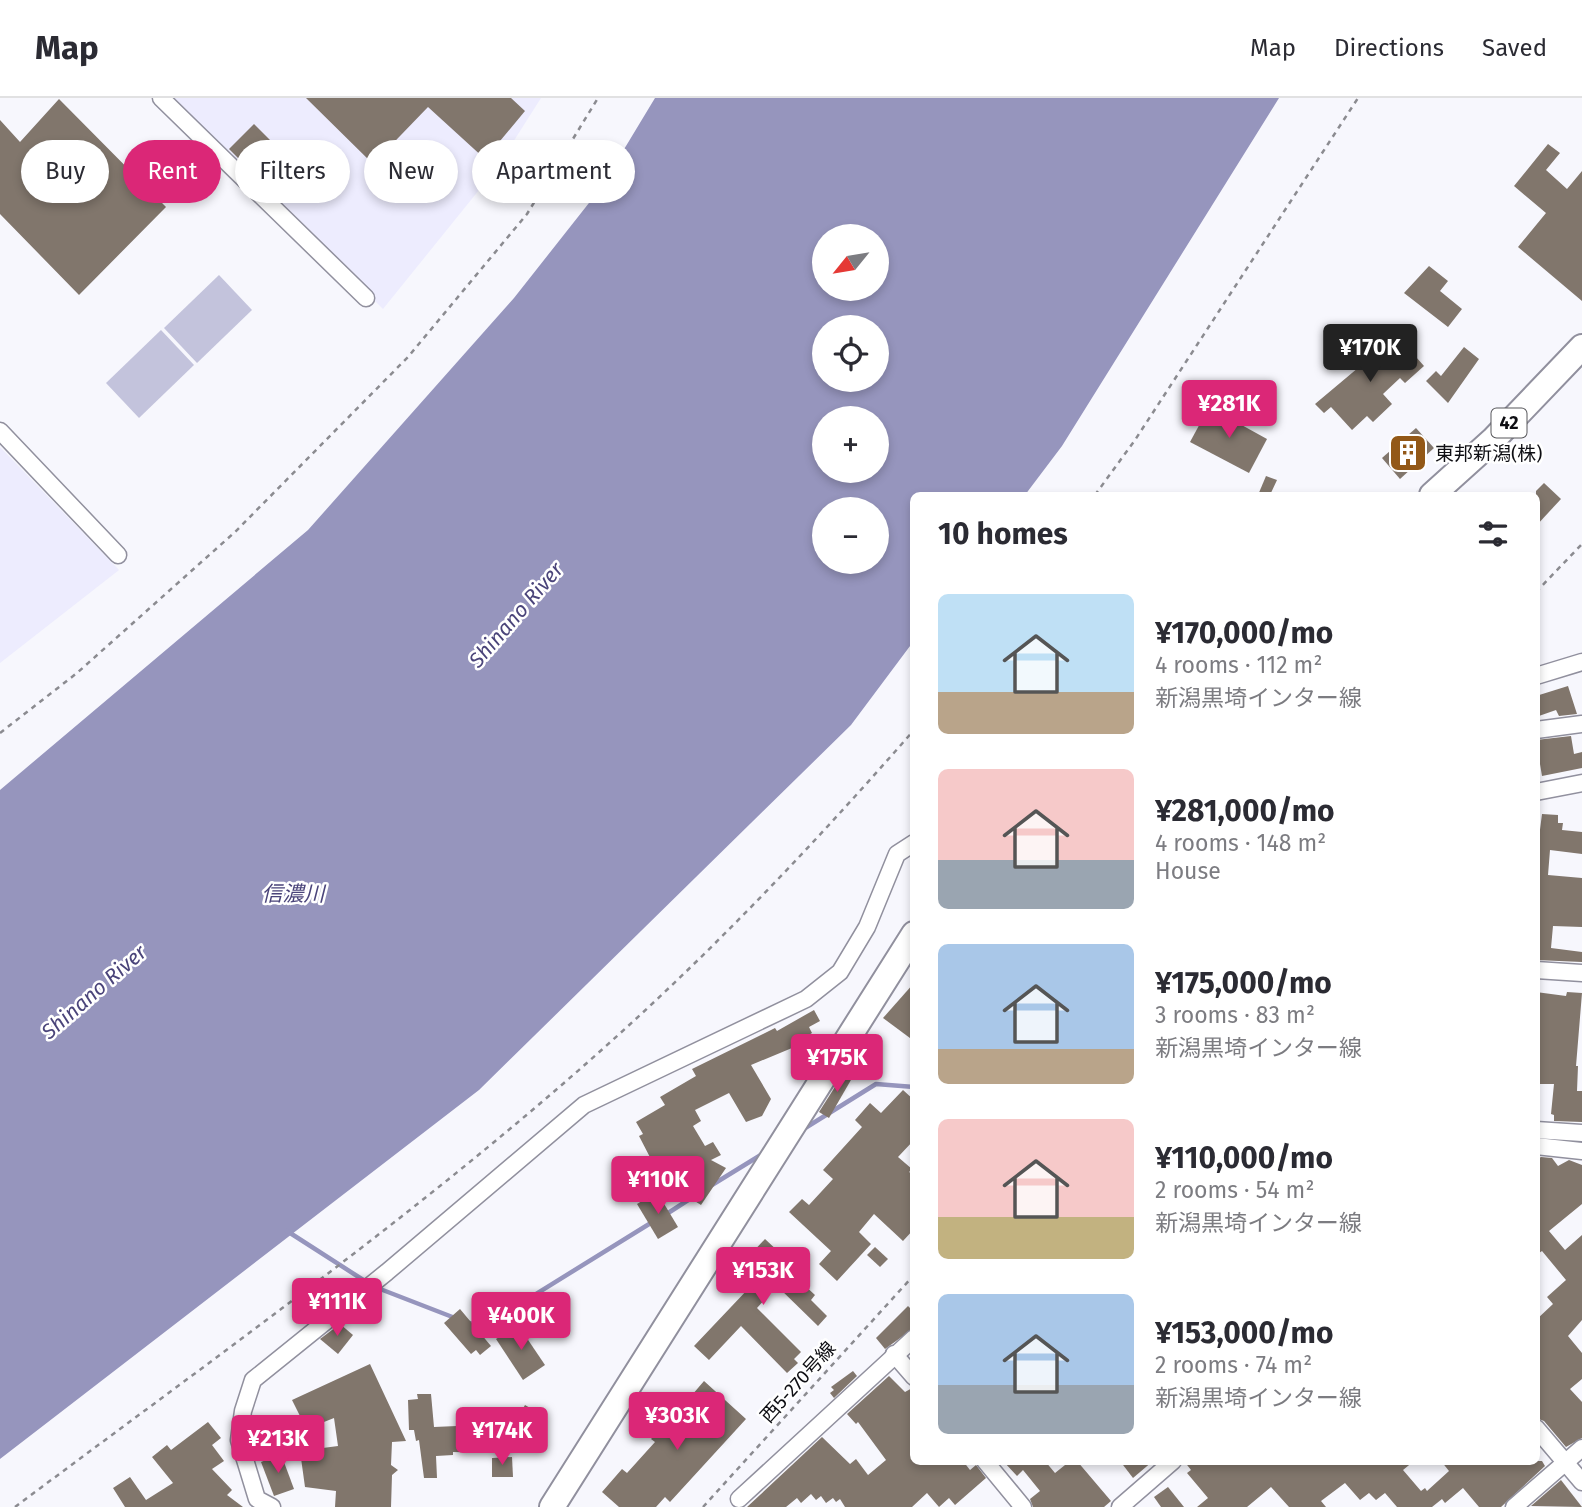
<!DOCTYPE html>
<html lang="en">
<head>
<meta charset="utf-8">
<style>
  body { margin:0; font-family:"Fira Sans","Noto Sans JP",sans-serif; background:#f2f2f3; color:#2b2b33; height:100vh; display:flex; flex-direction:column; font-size:26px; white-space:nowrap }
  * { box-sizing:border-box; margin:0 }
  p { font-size:23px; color:#7c7c81 }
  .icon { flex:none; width:38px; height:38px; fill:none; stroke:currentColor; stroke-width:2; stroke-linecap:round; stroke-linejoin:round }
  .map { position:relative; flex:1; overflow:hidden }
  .details { position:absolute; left:910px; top:394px; width:630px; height:973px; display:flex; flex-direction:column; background:#fff; border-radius:10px; box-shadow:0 4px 10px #0003 }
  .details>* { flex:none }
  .banner { position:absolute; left:21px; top:42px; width:665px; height:63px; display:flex; gap:14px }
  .needle { width:46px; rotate:240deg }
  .tools { position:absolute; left:812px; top:126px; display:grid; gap:14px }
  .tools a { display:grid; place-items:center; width:77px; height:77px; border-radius:50%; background:#fff; box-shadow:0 4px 10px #0003; font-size:35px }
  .price { position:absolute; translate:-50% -60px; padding:0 16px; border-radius:7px; background:#db2777; color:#fff; font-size:23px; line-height:46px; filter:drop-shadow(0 2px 4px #0008) }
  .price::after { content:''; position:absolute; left:50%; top:42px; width:21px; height:16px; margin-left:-10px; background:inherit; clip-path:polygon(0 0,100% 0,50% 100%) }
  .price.selected { background:#222; color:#fff }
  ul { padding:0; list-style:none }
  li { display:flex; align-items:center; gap:21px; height:175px; padding:0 28px }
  li span { display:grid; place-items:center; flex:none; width:196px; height:140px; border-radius:10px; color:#555 }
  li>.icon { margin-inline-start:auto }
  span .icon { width:84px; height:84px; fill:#fffc; stroke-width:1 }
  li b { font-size:30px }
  h2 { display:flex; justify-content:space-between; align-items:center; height:84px; padding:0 28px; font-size:30px }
  .tag { padding:0 24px; border-radius:32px; background:#fff; box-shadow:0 4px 10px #0003; font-size:24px; line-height:63px }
  .tag.selected { background:#db2777; color:#fff }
  header { display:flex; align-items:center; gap:42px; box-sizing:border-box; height:98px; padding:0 35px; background:#fff; border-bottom:2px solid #e1e1e2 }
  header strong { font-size:33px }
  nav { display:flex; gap:38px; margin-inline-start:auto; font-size:24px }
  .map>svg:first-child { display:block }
  .built { fill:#edecfe }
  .green { fill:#c3c3dc }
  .water { fill:#9695bd; fill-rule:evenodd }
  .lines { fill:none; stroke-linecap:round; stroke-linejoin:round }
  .stream { stroke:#9695bd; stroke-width:4.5 }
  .building { fill:#81766c }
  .street-casing { stroke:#91909e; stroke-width:19 }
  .primary-casing { stroke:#91909e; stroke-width:28 }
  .path { stroke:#8b8b90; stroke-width:2.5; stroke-dasharray:5 5; stroke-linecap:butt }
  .street { stroke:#fff; stroke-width:16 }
  .primary { stroke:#fff; stroke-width:24 }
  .labels { text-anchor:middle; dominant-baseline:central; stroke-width:5; stroke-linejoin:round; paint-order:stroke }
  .shield { fill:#fff; stroke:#56565a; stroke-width:2 }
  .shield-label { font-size:18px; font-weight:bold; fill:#0e0e13 }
  .poi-label { font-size:19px; fill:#0e0e13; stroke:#fff; text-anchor:start }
  .street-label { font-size:19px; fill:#0e0e13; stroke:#fff }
  .water-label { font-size:21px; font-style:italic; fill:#4a447a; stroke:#fff }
</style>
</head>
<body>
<header>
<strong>Map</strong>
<nav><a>Map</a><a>Directions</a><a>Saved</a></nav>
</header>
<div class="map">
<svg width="1582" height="1409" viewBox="0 0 1582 1409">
  <rect width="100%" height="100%" fill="#f7f7fd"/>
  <g class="built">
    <path d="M172,0H541L496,71L383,211Z"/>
    <path d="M0,349L119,472L0,565Z"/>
  </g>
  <g class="green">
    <path d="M219,177L252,212L197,265L164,230Z"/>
    <path d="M161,232L194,267L139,320L106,285Z"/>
  </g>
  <path class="water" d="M655,0H1279L1062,348L1025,397H914L913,544L851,627L479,992L0,1361V692L308,432L514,200L600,91ZM824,138H877V191H824ZM824,229H877V282H824ZM824,320H877V373H824ZM824,411H877V464H824Z"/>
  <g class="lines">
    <g class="stream">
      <path d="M802,1032L876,986L914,989"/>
      <path d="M712,1087L764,1055"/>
      <path d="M665,1117L696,1097"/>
      <path d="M287,1133L368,1185"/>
      <path d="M375,1189L455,1220"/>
      <path d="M470,1225L481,1230L654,1123"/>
    </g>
  </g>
  <g class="building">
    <path d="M306,0H511L525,13L485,61L428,9L373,66Z"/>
    <path d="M59,1L166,109L79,197L0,116V22L20,44Z"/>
    <path d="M254,26L275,47L250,72L229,51Z"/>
    <path d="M1548,46L1560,55L1546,72L1567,91L1582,73V203L1518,149L1546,115L1514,88Z"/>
    <path d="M1429,168L1448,183L1440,193L1462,211L1448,229L1404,195Z"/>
    <path d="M1379,232L1409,265L1416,259L1424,268L1405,285L1400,280L1383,296L1392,306L1373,324L1367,318L1352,332L1331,309L1324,315L1315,306L1377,254L1367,243Z"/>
    <path d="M1464,249L1479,261L1448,305L1426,283L1436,273L1441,278Z"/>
    <path d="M1209,309L1267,341L1249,375L1190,344Z"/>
    <path d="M1416,330L1434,350L1400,381L1382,360Z"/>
    <path d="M1266,378L1277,382L1270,397H1258Z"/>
    <path d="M1544,385L1561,401L1536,428V393Z"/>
    <path d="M1568,588L1577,616L1559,618L1556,612L1536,619V598Z"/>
    <path d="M1571,638L1574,656L1582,654V670L1542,678L1536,642Z"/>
    <path d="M1542,716L1558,717V725H1563L1562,732L1582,734V756L1550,752L1548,777L1582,780V829L1553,828L1551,850L1582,854V864L1536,862V763Z"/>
    <path d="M914,885V943L883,920Z"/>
    <path d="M1536,894L1566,898L1567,894L1582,895L1576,968H1578L1577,993H1582V1024L1554,1023V1017L1551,1016L1554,986H1536Z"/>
    <path d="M814,912L820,923L809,929L812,935L801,942L804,945L751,967L771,1001L762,1018L746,1024L729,995L695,1012L701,1023L693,1028L705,1048L713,1044L721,1057L711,1062L726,1070L701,1107L693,1102L692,1083L669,1096L639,1038L643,1036L636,1024L665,1007L660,999L696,978L692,971L775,930L777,933Z"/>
    <path d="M868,953L878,965L868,974L858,962Z"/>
    <path d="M847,970L855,975L829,1020L819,1014Z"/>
    <path d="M903,992L914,1002V1042L898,1059L912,1071L909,1074L914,1077V1131L903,1143L874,1116L859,1134L871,1146L837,1183L819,1166L831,1153L789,1114L802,1101L809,1107L833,1081L823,1072L862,1029L855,1022L870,1005L881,1015Z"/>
    <path d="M1541,1059L1552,1060L1558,1068L1569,1062L1582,1067V1106L1549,1133L1565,1152L1582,1137V1222L1568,1238L1582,1255V1281L1570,1291L1582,1304V1340L1566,1349L1544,1323L1536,1320V1222L1553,1206L1547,1199L1566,1182L1542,1153L1536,1157V1062Z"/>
    <path d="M657,1094L678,1129L658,1141L637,1106Z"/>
    <path d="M765,1141L795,1169L790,1174L815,1197L811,1202L827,1218L818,1228L777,1188L757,1210L801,1254L794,1261L798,1265L787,1275L741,1228L709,1262L694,1248L749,1190L733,1175Z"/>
    <path d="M875,1149L888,1161L880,1169L867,1157Z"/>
    <path d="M908,1208L914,1214V1230L885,1251L876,1240Z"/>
    <path d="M460,1211L491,1248L480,1257L476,1252L471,1256L444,1225Z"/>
    <path d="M340,1226L353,1237L338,1256L320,1241Z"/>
    <path d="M518,1227L545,1267L523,1282L496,1241Z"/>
    <path d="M370,1266L406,1343L392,1344L391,1367L398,1372L392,1377L391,1409H335L336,1393L305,1389L300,1353L338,1348L334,1320L324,1324L322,1320L305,1328L292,1302Z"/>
    <path d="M853,1273L857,1278L834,1300L830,1295L834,1292L831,1289Z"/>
    <path d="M889,1278L905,1294L914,1289V1363H963L970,1372L976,1367L986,1380L955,1407L949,1400L939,1409L927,1395L912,1409H845L840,1401L836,1404L833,1400L826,1405L821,1398L816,1402L811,1396L801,1405L797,1400L786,1409H747L822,1339L850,1366L856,1361L868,1377L886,1362L858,1324L856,1326L847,1316Z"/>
    <path d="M704,1283L746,1321L670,1404L665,1399L656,1409H619L602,1394L622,1371L627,1375L655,1344L651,1341L669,1322L672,1325L689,1306L686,1304Z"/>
    <path d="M417,1296H431L434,1329L480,1327L485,1343L493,1342V1355L453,1354V1357L436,1358L437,1380H424L419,1342L416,1343L414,1332H409L408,1302L418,1301Z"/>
    <path d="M525,1307L537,1314L529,1328L517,1321Z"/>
    <path d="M208,1324L221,1340L212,1347L224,1363L212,1371L232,1392L227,1397L243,1409H125L113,1390L130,1379L146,1402L173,1385L152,1359L167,1347L171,1352Z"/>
    <path d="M281,1356L294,1391L274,1398L261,1364Z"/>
    <path d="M512,1359L513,1379H492V1360Z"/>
    <path d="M999,1363H1045L1055,1375L1070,1363H1077L1111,1403L1104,1409H1033L1030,1401L1040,1393L1023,1372L1017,1378L1004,1364L1001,1366Z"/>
    <path d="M1120,1363H1153L1133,1380Z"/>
    <path d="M1184,1363H1414L1403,1372L1421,1393L1425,1390L1427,1393L1449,1373L1441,1363H1542L1545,1368L1501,1409H1479L1463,1390L1445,1405L1442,1401L1432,1409H1397L1385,1395L1376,1402L1369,1395L1360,1402L1345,1385L1321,1403L1326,1409H1289L1271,1389L1247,1409H1197L1208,1400L1187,1375L1191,1372Z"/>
    <path d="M1561,1382L1582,1409L1531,1408Z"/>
    <path d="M1168,1389L1184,1409H1161L1154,1399Z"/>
  </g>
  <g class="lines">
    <defs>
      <g id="street">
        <path d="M161,0L366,200"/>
        <path d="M0,333L118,457"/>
        <path d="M1536,578L1582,564"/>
        <path d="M1536,632L1582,626"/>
        <path d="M1536,694L1582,685"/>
        <path d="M1536,872L1582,875"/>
        <path d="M1536,1032L1582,1035"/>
        <path d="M1536,1048L1582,1053"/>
        <path d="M894,1256L914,1279"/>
        <path d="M1536,1330L1582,1384"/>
        <path d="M985,1363L1023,1409"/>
        <path d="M739,1401L914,1240"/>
        <path d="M272,1409L257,1401L239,1342L243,1313L253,1282L387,1174L584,1007L806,901L840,874L867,829L897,756L914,745"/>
        <path d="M1120,1409L1173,1363"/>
        <path d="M1514,1409L1582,1350"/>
      </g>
      <g id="primary">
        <path d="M1432,397L1493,342L1582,249"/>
        <path d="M552,1409L914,836"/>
      </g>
    </defs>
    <use href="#street" class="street-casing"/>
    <use href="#primary" class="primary-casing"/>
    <g class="path">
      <path d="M1095,397L1135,342L1358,0"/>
      <path d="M1536,494L1582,446"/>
      <path d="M0,635L77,575L235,434L408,259L527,116L598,0"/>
      <path d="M15,1409C222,1254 435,1104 627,929C728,837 824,735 914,632"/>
      <path d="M703,1409L914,1177"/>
    </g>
    <use href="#street" class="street"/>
    <use href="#primary" class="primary"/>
  </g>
  <defs>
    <symbol id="building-square" viewBox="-11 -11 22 22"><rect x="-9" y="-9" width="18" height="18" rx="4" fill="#935817" stroke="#fff"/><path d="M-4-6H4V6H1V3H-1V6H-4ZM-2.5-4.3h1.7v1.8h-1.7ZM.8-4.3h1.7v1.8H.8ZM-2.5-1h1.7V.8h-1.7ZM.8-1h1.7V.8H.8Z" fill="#fff"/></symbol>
  </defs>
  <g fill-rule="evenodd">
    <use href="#building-square" x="1386" y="333" width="44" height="44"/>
  </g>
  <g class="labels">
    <rect class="shield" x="1491.5" y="310.5" width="35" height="29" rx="5"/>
    <g class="shield-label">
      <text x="1509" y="325">42</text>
    </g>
    <g class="poi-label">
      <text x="1435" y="355">東邦新潟(株)</text>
    </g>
    <g class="street-label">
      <text transform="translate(798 1284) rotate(-48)">西5-270号線</text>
    </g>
    <g class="water-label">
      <text transform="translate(516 517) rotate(-49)">Shinano River</text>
      <text x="293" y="796">信濃川</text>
      <text transform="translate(94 894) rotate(-41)">Shinano River</text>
    </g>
  </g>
</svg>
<div class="tools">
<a><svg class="needle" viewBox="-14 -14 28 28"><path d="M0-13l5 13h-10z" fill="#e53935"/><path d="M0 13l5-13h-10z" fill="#7c7c81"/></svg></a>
<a><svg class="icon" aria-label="locate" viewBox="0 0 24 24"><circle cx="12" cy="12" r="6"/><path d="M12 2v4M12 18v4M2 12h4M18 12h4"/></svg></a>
<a>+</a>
<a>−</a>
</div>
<b class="price selected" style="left:1370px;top:286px">¥170K</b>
<b class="price" style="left:1229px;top:342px">¥281K</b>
<b class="price" style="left:837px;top:996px">¥175K</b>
<b class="price" style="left:658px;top:1118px">¥110K</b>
<b class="price" style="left:763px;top:1209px">¥153K</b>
<b class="price" style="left:337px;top:1240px">¥111K</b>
<b class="price" style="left:521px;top:1254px">¥400K</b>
<b class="price" style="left:677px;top:1354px">¥303K</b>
<b class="price" style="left:502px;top:1369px">¥174K</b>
<b class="price" style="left:278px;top:1377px">¥213K</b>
<div class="banner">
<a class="tag">Buy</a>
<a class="tag selected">Rent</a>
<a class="tag">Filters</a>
<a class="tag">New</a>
<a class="tag">Apartment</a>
</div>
<section class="details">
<h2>10 homes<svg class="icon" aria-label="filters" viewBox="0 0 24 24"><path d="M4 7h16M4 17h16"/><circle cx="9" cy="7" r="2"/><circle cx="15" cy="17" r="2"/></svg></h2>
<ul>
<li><span style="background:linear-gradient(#bfe0f5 70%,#b9a48a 0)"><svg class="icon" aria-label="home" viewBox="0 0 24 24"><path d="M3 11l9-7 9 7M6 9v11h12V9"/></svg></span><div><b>¥170,000/mo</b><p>4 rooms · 112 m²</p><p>新潟黒埼インター線</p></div></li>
<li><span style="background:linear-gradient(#f6c9c9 65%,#9aa5b1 0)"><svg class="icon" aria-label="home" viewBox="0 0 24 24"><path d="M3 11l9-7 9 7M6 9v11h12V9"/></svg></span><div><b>¥281,000/mo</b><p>4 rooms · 148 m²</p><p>House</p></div></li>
<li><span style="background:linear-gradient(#a9c7e8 75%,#b9a48a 0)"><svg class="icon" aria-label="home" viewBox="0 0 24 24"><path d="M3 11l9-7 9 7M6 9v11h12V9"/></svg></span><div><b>¥175,000/mo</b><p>3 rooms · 83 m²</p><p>新潟黒埼インター線</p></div></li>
<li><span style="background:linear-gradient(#f6c9c9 70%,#c2b280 0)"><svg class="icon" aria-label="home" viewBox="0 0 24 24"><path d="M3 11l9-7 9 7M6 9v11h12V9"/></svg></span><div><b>¥110,000/mo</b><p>2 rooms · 54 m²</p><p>新潟黒埼インター線</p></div></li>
<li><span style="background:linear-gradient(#a9c7e8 65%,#9aa5b1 0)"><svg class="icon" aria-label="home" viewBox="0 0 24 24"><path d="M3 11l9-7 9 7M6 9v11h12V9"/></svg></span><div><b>¥153,000/mo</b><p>2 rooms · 74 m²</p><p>新潟黒埼インター線</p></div></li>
</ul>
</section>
</div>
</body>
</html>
